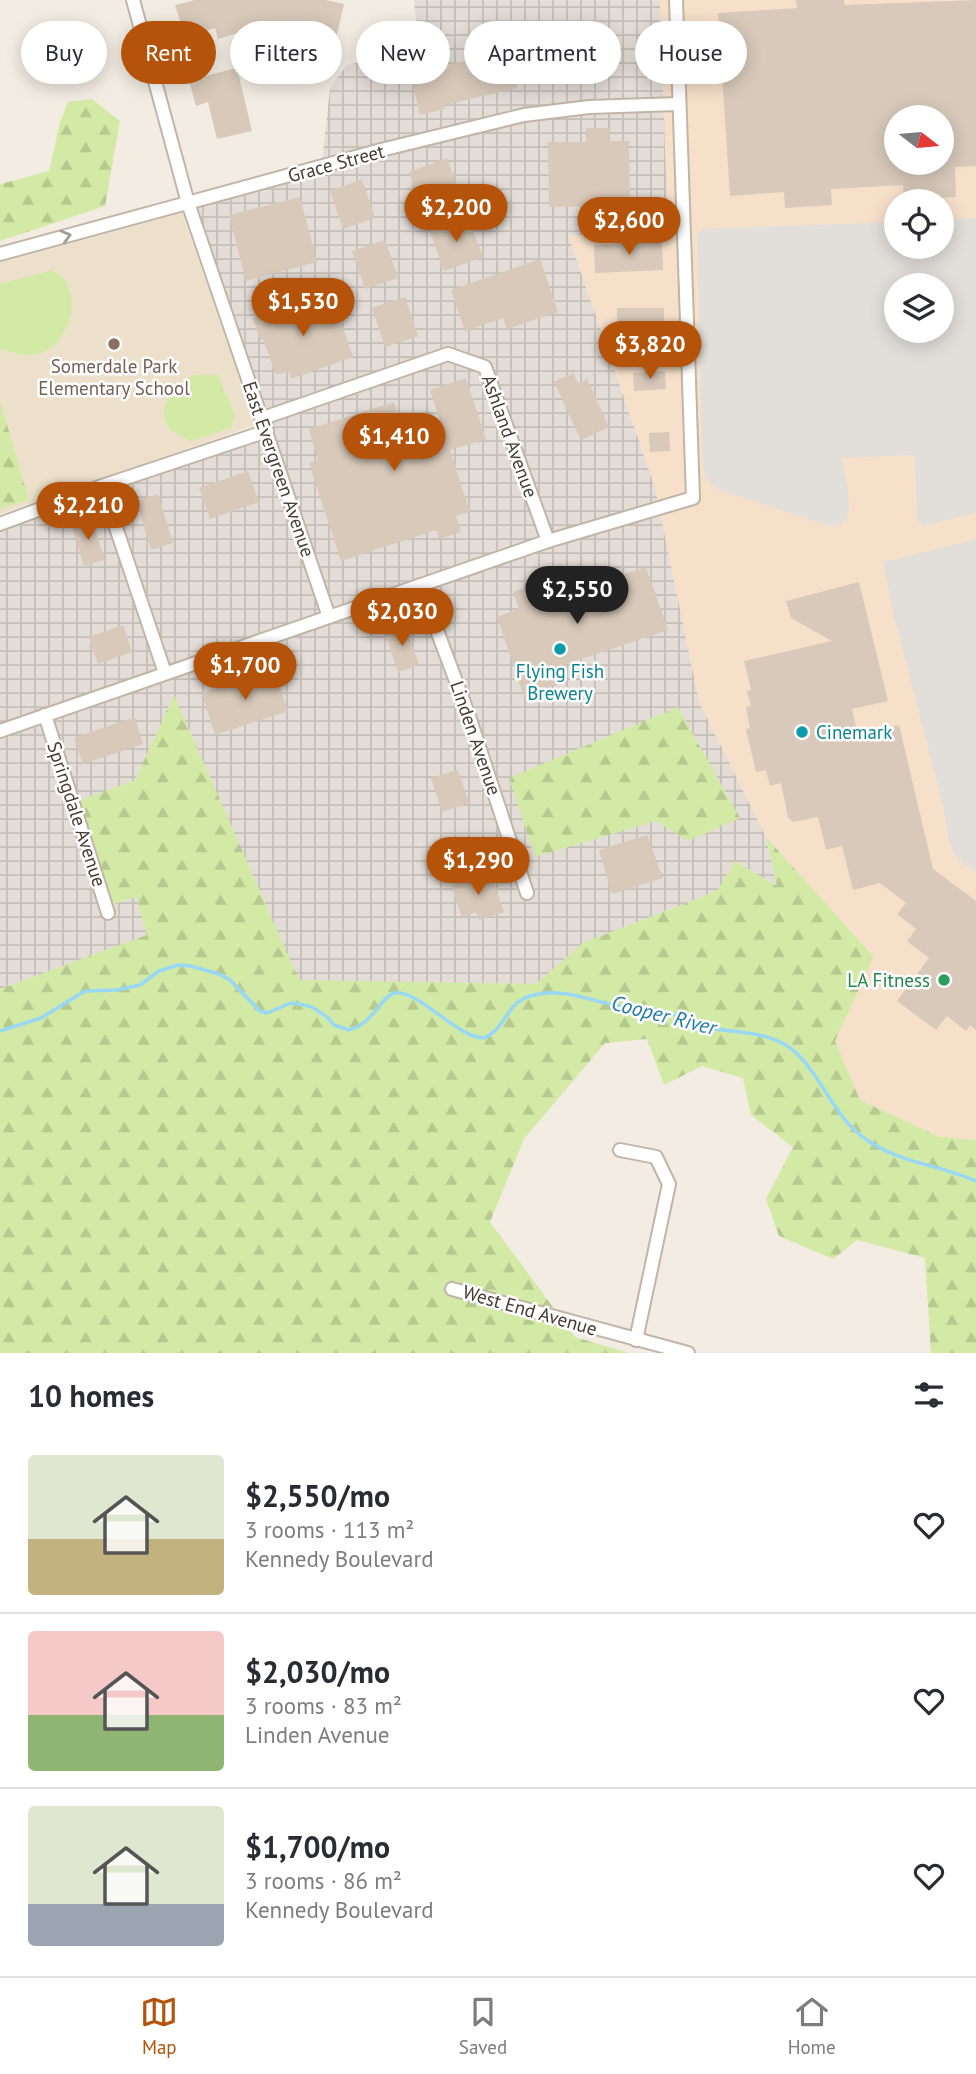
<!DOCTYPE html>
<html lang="en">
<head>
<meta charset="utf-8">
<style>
  body { margin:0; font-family:"PT Sans",sans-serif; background:#f7f7f7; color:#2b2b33; height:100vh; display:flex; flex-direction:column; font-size:26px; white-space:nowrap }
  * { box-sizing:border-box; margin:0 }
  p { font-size:23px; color:#7c7c81 }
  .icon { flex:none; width:38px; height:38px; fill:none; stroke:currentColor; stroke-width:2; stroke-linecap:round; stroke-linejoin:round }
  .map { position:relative; height:1353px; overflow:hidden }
  .details { display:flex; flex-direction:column; background:#fff; flex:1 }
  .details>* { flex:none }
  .top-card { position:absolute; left:21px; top:21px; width:934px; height:63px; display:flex; gap:14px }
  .needle { width:46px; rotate:106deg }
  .fabs { position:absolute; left:884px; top:105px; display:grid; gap:14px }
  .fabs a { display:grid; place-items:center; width:70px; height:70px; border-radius:50%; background:#fff; box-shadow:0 4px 18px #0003; font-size:35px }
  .price { position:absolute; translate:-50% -60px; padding:0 16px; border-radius:24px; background:#b45309; color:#fff; font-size:23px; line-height:46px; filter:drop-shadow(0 2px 4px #0008) }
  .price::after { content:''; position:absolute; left:50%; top:42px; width:21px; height:16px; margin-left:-10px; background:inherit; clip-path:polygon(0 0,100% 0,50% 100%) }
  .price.selected { background:#222; color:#fff }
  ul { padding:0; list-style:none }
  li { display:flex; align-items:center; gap:21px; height:175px; padding:0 28px }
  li+li { border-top:2px solid #e1e1e2 }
  li span { display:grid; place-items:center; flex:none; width:196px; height:140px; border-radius:7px; color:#555 }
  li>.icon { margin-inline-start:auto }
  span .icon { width:84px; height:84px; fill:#fffc; stroke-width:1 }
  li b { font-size:30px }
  h2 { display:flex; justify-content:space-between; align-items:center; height:84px; padding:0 28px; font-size:30px }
  .pill { padding:0 24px; border-radius:32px; background:#fff; box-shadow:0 4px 18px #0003; font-size:24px; line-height:63px }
  .pill.selected { background:#b45309; color:#fff }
  .tab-bar { display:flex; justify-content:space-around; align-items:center; height:98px; border-top:2px solid #e1e1e2; background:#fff; font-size:19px; color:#7c7c81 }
  .tab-bar a { display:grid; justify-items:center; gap:4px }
  .tab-bar .selected { color:#b45309 }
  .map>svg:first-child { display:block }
  .commercial { fill:#f7e0ca; fill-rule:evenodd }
  .industrial { fill:url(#industrial-grid) }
  .education { fill:#ede0ca }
  .green { fill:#d3eaa7 }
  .forest { fill:url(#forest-firs) }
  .parking { fill:#e2dfdb; fill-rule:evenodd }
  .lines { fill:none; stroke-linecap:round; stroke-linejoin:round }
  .stream { stroke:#98d8f5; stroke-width:3.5 }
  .building { fill:#d8c9ba; fill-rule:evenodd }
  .minor-casing { stroke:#c1b5a7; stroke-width:16 }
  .minor { stroke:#fff; stroke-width:12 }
  .oneway { stroke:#a29d98 }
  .education-dot { fill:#8d6e63; stroke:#fff; stroke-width:2.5 }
  .culture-dot { fill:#0f9aa8; stroke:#fff; stroke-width:2.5 }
  .leisure-dot { fill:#2e9e5b; stroke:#fff; stroke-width:2.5 }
  .labels { text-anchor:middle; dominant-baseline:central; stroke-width:5; stroke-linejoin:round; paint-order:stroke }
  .street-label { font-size:19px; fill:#443b32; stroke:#fff }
  .education-label { font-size:19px; fill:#785e54; stroke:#fff }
  .culture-label { font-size:19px; fill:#0d838f; stroke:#fff }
  .leisure-label { font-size:19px; fill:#27864d; stroke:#fff; text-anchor:end }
  .water-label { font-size:21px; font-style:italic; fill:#237ba6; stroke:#fff }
</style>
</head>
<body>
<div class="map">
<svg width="976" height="1353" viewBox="0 0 976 1353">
  <defs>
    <pattern id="industrial-grid" width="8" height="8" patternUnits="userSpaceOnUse" patternTransform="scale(1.75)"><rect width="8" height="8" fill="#e4ddd7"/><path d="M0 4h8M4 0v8" fill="none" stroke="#c5bfb9"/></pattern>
    <pattern id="forest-firs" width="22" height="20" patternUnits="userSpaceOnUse" patternTransform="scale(1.75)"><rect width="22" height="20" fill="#d3eaa7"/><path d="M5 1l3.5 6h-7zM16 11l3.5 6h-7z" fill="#b6ca90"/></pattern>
  </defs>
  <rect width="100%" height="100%" fill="#f2ece2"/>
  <path class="commercial" d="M655,0H976V1140L940,1137L860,1100L835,1041L874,957L766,837L699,702L655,488L568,235L668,234L660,3ZM896,117H942V163H896ZM896,201H942V247H896ZM896,285H942V331H896Z"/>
  <path class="industrial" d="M414,0H655L660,2L668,235H568L655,488L699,702L766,837L777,886L717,891L583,943L536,984L299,981L174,696L135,780L107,906L136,897L148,935L0,989V527L266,428L188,203L321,171L330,88L347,65L419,49Z"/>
  <path class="education" d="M182,213L255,425L0,514V263Z"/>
  <g class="green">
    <path d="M52,270C56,273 62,276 65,280C81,304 67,347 38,354C25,357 13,353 0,349V284Z"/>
    <path d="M195,375H218L235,415L231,428L190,441C184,437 175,433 170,429C153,408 176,381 195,375Z"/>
  </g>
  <g class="forest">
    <path d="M92,99L120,121L105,206L0,241V184L49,171L60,123L68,102Z"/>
    <path d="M0,401L29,500L0,509Z"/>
    <path d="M174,695L299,980L536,984L583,943L717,891L735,861L777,886L766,837L874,957L835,1041L860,1100L940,1137L976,1140V1353H931L925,1258L857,1240L833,1259L779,1236L766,1199L793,1147L751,1115L743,1078L702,1066L664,1085L647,1039L605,1043L524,1139L490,1222L575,1337L629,1353H0V989L147,935L136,897L106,906L75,802L135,780Z"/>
    <path d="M678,707L740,818L688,841L656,821L535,857L509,778Z"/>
  </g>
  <g class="parking">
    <path d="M976,218V513L924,526L918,523L914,455L841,458L848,487L849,510L848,517L840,525L829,526L716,489L705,477L702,460L697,235L703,229L896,222V247H942V220ZM896,285H942V331H896Z"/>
    <path d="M976,539V873L954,855L948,838L943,806L893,612L883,562Z"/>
  </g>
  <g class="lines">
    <path class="stream" d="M0,1031L41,1018L85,991L117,990L140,985L159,971L178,965L191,966L219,974L230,980L260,1011L267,1013L291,1003L300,1004L312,1007L327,1017L334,1025L349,1030C373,1024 381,997 394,993C417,988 457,1038 484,1038C504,1030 506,1006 525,998C558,985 587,1000 619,1006C635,1008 651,1007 667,1012C680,1016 692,1024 706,1027C732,1033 761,1031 784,1044C818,1063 830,1116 867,1140C900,1163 940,1165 976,1181"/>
  </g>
  <g class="building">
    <path d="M195,0H325L344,4L335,43L261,26L218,39L215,28L185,37L175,5Z"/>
    <path d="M796,0H844L845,5L976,0V166L955,167L956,197L904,200L903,185L831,189L832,205L785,208L784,192L730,196L718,13L797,8ZM896,117H942V163H896Z"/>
    <path d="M509,51L517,88L444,105L445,109L420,115L411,77L448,69L447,65Z"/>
    <path d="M237,68L252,131L217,139L208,102L196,106L189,80Z"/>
    <path d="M586,128H609V141H629L630,206L549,207L548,142H586Z"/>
    <path d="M447,158L462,198L423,212L409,172Z"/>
    <path d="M362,179L375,218L343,229L330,191Z"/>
    <path d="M300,197L317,262L246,281L229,215Z"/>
    <path d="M468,217L483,257L444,271L430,231Z"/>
    <path d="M385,240L398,278L365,289L352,251Z"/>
    <path d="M662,241L663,270L595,273L594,245Z"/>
    <path d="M540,259L558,312L507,329L503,318L465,331L451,290Z"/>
    <path d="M316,296L323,316L337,311L353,357L291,379L289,371L276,375L263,339L260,340L253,318Z"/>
    <path d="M405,297L418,336L385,347L372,308Z"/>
    <path d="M617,308H664V325L617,326Z"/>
    <path d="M665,371L666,389L634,391L633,373Z"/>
    <path d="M573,373L578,383L587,379L609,427L581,440L554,382Z"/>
    <path d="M466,378L486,439L450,450L470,512L456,516L461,532L439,539L436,530L341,561L309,463L318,460L309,429L394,402L406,439L442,427L430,390Z"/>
    <path d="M669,432L670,451L650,452L649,433Z"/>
    <path d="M248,471L259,502L210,519L199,488Z"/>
    <path d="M158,494L173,543L151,550L136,501Z"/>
    <path d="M91,518L105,560L84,566L71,524Z"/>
    <path d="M646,567L668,630L555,668L561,684L524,697L497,617L519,609L513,592L539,583L545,600Z"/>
    <path d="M859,582L888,701L852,709L858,735L899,725L933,869L976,901V1030L970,1025L966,1031L947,1016L936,1030L897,1001L929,958L907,941L916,929L897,914L906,903L880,883L853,890L842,846L826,850L818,817L793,822L788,817L781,783L770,786L766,770L756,772L746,729L750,728L746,707L751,706L747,691L751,690L744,661L832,641L791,618L786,601Z"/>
    <path d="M405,623L419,665L398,672L384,630Z"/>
    <path d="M123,625L132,652L98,664L89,637Z"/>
    <path d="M274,669L288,711L215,735L202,693Z"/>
    <path d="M135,717L143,744L83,764L74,738Z"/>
    <path d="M458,770L469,803L442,812L431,778Z"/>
    <path d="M647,835L663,878L612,894L599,850Z"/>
    <path d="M490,871L504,912L479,920L476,912L462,917L451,885Z"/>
  </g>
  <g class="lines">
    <defs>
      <g id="minor">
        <path d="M133,0L188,203L329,617"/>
        <path d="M0,254L385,149L524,115L589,107L678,104"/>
        <path d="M263,418L448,354L485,367L548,541"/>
        <path d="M102,486L165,673"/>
        <path d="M0,524L102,486L267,431"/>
        <path d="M420,585L469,716L527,893"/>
        <path d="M45,715L108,913"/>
        <path d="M0,731L548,541L693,498L676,0"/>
        <path d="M620,1150L656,1157L669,1184L636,1340"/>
        <path d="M452,1289L688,1353"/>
      </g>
    </defs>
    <use href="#minor" class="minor-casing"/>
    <use href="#minor" class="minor"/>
  </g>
  <defs><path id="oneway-chevron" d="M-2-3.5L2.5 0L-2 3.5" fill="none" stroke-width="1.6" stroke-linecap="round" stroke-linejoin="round" transform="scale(1.75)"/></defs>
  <use class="oneway" href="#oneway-chevron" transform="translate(66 236) rotate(-15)"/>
  <circle class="education-dot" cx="114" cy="344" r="7"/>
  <g class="culture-dot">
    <circle cx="560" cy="649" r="7"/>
    <circle cx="802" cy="732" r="7"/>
  </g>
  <circle class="leisure-dot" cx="944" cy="980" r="7"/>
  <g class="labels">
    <g class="street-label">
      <text transform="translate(336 163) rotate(-15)">Grace Street</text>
      <text transform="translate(510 436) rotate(70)">Ashland Avenue</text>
      <text transform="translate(279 469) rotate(71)">East Evergreen Avenue</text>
      <text transform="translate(476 738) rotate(71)">Linden Avenue</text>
      <text transform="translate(77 814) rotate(72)">Springdale Avenue</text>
      <text transform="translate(530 1310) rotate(16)">West End Avenue</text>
    </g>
    <g class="education-label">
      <text x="114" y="366">Somerdale Park<tspan x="114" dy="22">Elementary School</tspan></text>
    </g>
    <g class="culture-label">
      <text x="560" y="671">Flying Fish<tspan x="560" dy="22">Brewery</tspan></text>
      <text x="816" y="732" text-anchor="start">Cinemark</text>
    </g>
    <g class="leisure-label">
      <text x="930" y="980">LA Fitness</text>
    </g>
    <g class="water-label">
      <text transform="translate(664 1015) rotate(14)">Cooper River</text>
    </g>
  </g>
</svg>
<div class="fabs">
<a><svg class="needle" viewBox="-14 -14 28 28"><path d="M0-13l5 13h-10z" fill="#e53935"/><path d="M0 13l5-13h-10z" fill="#7c7c81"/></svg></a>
<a><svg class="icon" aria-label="locate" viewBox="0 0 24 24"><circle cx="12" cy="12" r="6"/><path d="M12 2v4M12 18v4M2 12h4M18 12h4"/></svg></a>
<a><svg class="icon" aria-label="layers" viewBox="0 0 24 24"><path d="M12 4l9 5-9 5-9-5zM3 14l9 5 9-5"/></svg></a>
</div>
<b class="price" style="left:456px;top:244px">$2,200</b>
<b class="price" style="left:629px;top:257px">$2,600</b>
<b class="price" style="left:303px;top:338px">$1,530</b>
<b class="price" style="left:650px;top:381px">$3,820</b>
<b class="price" style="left:394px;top:473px">$1,410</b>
<b class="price" style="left:88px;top:542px">$2,210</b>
<b class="price selected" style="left:577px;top:626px">$2,550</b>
<b class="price" style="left:402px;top:648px">$2,030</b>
<b class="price" style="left:245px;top:702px">$1,700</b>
<b class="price" style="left:478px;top:897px">$1,290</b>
<div class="top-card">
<a class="pill">Buy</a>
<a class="pill selected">Rent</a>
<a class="pill">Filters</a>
<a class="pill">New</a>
<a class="pill">Apartment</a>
<a class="pill">House</a>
</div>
</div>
<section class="details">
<h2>10 homes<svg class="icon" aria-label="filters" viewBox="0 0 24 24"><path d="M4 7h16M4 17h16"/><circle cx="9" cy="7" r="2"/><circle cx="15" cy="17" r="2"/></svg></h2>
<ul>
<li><span style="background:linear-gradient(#dfe7d0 60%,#c2b280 0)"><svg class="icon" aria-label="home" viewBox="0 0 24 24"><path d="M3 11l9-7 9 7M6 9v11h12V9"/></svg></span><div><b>$2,550/mo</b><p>3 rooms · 113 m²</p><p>Kennedy Boulevard</p></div><svg class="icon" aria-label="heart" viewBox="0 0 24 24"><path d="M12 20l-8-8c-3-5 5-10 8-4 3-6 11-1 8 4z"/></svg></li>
<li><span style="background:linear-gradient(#f6c9c9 60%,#8fb573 0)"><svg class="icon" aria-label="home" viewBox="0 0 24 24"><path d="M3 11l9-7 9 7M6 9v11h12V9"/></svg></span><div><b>$2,030/mo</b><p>3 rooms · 83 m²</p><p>Linden Avenue</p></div><svg class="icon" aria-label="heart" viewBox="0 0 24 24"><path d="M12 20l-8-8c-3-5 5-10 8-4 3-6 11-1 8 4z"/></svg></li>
<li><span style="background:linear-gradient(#dfe7d0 70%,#9aa5b1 0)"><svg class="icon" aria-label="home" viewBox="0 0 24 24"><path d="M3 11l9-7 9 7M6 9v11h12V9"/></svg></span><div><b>$1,700/mo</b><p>3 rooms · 86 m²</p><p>Kennedy Boulevard</p></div><svg class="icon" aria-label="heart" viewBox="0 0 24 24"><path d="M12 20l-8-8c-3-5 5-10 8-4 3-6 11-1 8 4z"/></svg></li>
</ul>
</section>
<nav class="tab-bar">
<a class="selected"><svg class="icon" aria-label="map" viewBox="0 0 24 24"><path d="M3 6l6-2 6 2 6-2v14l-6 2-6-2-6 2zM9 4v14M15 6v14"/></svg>Map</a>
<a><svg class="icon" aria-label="saved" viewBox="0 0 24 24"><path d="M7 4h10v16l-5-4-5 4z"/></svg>Saved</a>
<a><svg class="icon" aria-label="home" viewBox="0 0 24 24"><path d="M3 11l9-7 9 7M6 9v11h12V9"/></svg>Home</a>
</nav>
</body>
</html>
